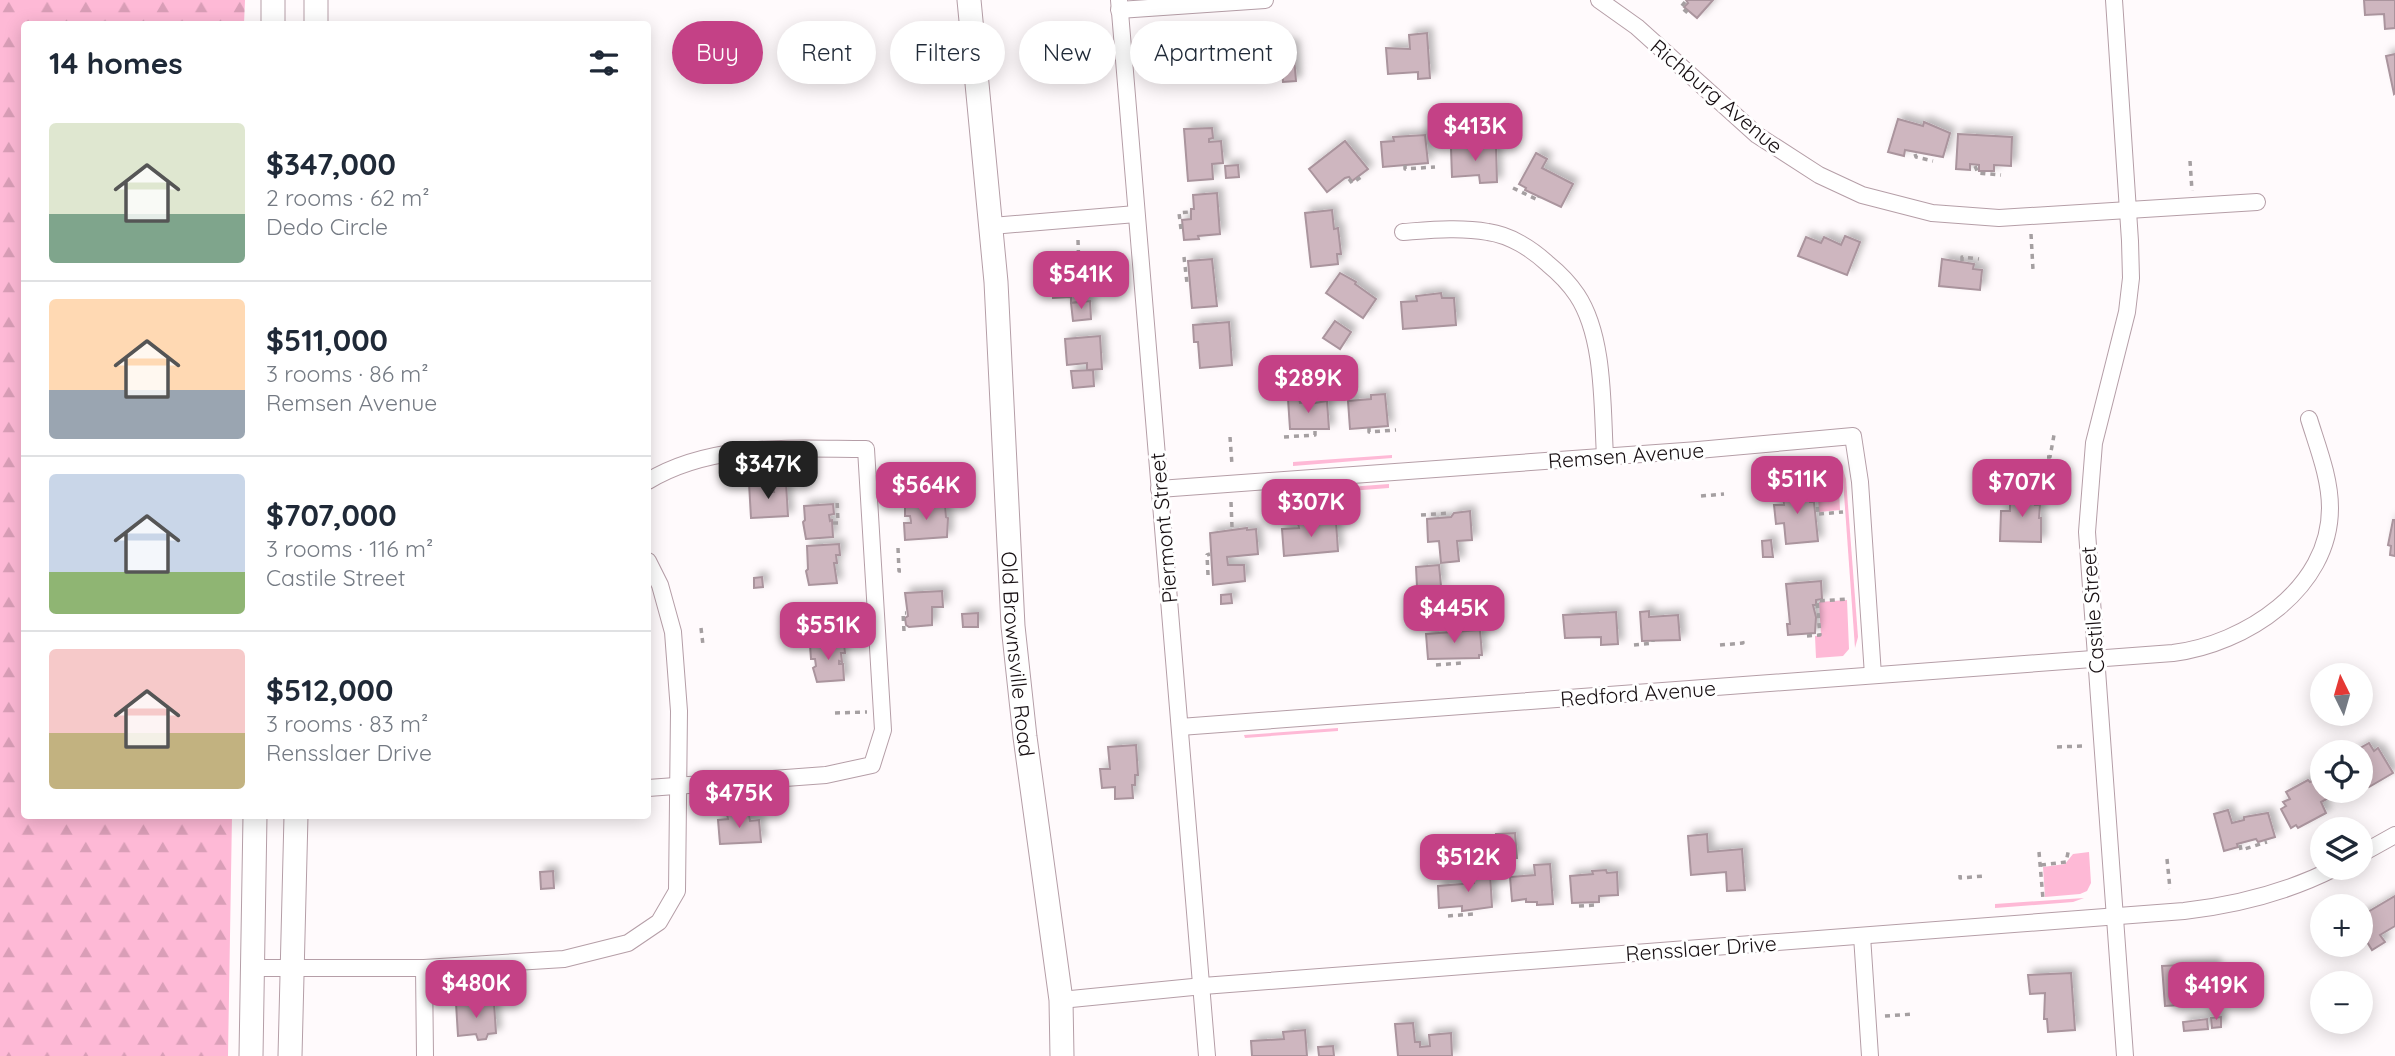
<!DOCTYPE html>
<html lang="en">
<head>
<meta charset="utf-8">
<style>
  body { margin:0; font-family:Quicksand,sans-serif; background:#f6f6f7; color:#1f2937; height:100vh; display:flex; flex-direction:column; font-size:26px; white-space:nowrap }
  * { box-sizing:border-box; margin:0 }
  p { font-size:23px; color:#747a83 }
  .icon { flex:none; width:38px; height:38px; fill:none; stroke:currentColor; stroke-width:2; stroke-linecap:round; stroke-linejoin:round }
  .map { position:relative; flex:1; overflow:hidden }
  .side { position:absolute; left:21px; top:21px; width:630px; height:798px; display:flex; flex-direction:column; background:#fff; border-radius:7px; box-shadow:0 4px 18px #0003 }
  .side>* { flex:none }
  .banner { position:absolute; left:672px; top:21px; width:665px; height:63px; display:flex; gap:14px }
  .needle { width:46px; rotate:355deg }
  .tools { position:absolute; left:2310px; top:663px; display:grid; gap:14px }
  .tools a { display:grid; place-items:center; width:63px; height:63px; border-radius:50%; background:#fff; box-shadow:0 4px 18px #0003; font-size:35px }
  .price { position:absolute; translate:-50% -60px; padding:0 16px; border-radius:14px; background:#c44186; color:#fff; font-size:23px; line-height:46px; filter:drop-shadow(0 2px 4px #0008) }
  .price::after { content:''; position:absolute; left:50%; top:42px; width:21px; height:16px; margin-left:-10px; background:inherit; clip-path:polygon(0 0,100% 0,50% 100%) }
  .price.active { background:#222; color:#fff }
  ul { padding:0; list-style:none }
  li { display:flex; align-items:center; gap:21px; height:175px; padding:0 28px }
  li+li { border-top:2px solid #e0e1e3 }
  li span { display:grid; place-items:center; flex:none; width:196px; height:140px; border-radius:7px; color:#555 }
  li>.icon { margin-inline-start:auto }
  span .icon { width:84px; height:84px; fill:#fffc; stroke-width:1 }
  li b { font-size:30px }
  h2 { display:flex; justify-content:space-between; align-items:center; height:84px; padding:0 28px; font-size:30px }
  .tag { padding:0 24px; border-radius:32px; background:#fff; box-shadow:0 4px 18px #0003; font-size:24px; line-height:63px }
  .tag.active { background:#c44186; color:#fff }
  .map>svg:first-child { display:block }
  .green { fill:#feb9d6 }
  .forest { fill:url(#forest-firs) }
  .building { fill:#ceb6bf; stroke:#aa949d; stroke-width:2; filter:url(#shadow) }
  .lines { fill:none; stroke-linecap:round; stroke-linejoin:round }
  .street-casing { stroke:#b59ea7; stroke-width:18 }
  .secondary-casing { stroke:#b59ea7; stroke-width:25 }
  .path { stroke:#a59fa1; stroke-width:3.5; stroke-dasharray:5 5; stroke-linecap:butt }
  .street { stroke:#fff; stroke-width:16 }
  .secondary { stroke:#fff; stroke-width:23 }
  .labels { text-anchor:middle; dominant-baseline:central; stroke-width:6; stroke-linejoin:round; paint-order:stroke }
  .street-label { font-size:21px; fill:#170f12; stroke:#fff }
</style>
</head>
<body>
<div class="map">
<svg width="2395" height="1056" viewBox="0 0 2395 1056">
  <defs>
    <pattern id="forest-firs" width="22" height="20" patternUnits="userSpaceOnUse" patternTransform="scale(1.75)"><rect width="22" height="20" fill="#feb9d6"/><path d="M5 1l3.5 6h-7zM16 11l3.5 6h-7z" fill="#d99eb7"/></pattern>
    <filter id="shadow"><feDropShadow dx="5" dy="-5" stdDeviation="3.5" flood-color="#0004"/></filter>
  </defs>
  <rect width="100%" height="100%" fill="#fffafc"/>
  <g class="green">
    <path d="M1392,455V458L1293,466V462Z"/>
    <path d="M1826,460L1838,468L1840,510L1819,512L1817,481H1807L1805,461Z"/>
    <path d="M1842,466L1846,479L1858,637L1855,648Z"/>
    <path d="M1389,484V488L1296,495V491Z"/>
    <path d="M1847,600L1849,649L1843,656L1816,658L1815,636L1821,635L1819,602Z"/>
    <path d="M1338,728V731L1245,738L1244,735Z"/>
    <path d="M2089,852L2091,883L2087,891L2080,894L2045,897L2043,867L2065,864L2073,854Z"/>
    <path d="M2084,898L2073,902L1995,908V904Z"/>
  </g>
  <path class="forest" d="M0,0H245L244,24H24V816H232L228,1056H0Z"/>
  <g class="building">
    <path d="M1713,0L1697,18L1684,7L1688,3L1686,0Z"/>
    <path d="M2364,0H2395V28L2385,29L2384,14L2365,15Z"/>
    <path d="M1427,33L1430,78L1418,79V72L1388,74L1386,48L1410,49L1409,35Z"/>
    <path d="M1284,43L1285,46L1293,45L1296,81L1283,82L1282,70L1271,71L1270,76L1264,77L1261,71L1245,72L1244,50L1271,48V45Z"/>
    <path d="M2395,54V93L2394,94L2386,56Z"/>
    <path d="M1898,119L1923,126L1924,122L1950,133L1943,157L1905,150L1904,156L1888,152Z"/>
    <path d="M1212,128L1213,138L1209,139V142L1221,141L1223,163L1212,164L1213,179L1188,181L1184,129Z"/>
    <path d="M1958,134L2012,137L2011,166L1994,165V171H1979V165L1970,164V170L1956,169Z"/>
    <path d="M1425,135L1428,163L1383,167L1381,142L1394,141L1393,137Z"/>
    <path d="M1345,141L1368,169L1352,181L1349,177L1345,178L1327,192L1309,169Z"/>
    <path d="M1496,146L1497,182L1480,183L1479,175L1452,177L1451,148Z"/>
    <path d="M1536,153L1547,159L1542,168L1573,184L1561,207L1525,190L1526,188L1519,184Z"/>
    <path d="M1238,165L1239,177L1226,178L1225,166Z"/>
    <path d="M1217,193L1220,234L1198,236L1199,239L1184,240L1182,220L1191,219V209H1194L1193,195Z"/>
    <path d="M1332,210L1334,229L1338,228L1341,254H1337L1338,264L1311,267L1305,213Z"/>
    <path d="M1845,236L1860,242L1847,275L1798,256L1806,237L1821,243L1824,237L1841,245Z"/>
    <path d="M1212,259L1217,306L1192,308L1188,261Z"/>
    <path d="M1942,259L1974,264L1973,269L1982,270L1980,290L1939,286Z"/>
    <path d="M1076,269V272L1096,270L1098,294L1079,296L1080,302L1071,303V297L1053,298L1051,275H1060V270Z"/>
    <path d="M1340,273L1356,282L1355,284L1376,299L1363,318L1326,293Z"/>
    <path d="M1441,293L1442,298H1454L1456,325L1403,329L1401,302L1417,301L1416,296Z"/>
    <path d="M1090,301L1091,319L1073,321L1071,303Z"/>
    <path d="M1335,321L1351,332L1340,349L1323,338Z"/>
    <path d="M1229,322L1232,365L1200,368L1198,342H1194L1193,325Z"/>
    <path d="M1100,336L1102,369L1087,370V363L1067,365L1065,339Z"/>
    <path d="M1093,370L1094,386L1073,388L1071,371Z"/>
    <path d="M1385,394L1388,426L1350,429L1348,401L1371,399V395Z"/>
    <path d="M1299,398L1300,403L1309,402V404L1327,401L1329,429H1290L1288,399Z"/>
    <path d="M767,482V492H774L773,484L786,483L788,516L751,518L749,483Z"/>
    <path d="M1809,486L1810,502H1814L1818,541L1786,544L1784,523L1776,524L1774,505H1784L1782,488Z"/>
    <path d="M2017,488L2036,489L2035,505H2040L2039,518H2041V542L2000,541L2001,511H2010V504H2016Z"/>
    <path d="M833,504L834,514L829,515L830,521L832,520L833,537L806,539L803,522L805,520L804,506Z"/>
    <path d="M945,504L946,517L948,518L947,537L905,540L904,523H911V521L910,516H905V507Z"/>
    <path d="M1470,511L1472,540L1457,541L1459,561L1441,563L1439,541L1428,542L1427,519L1451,517L1454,513Z"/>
    <path d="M2393,520H2395V556L2390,555L2391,546L2388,545Z"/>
    <path d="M1336,521L1338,551L1284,556L1282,529L1299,528L1298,524Z"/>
    <path d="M1247,528V530L1256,529L1258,554L1227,557L1228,565H1244L1245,581L1213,585L1210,533Z"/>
    <path d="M1771,540L1773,557H1763L1762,541Z"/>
    <path d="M839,544L840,555H836L837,563H834L837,583L809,585L806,571L808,569L807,546Z"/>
    <path d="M1439,565L1441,586L1417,587L1416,567Z"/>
    <path d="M762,577L763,587L754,588V578Z"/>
    <path d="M1821,581L1822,599L1816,600V605H1813L1816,617L1815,633L1788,635L1787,624H1790L1786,584Z"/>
    <path d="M942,591L943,607H932V625L909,627L906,625L905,618L908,616L905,593Z"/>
    <path d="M1231,594L1232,603L1221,604V595Z"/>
    <path d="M1649,611V617L1678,615L1680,640L1642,641L1640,612Z"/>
    <path d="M1616,612L1618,644L1601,645V637L1565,638L1563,615Z"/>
    <path d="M978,613V627H963L962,614Z"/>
    <path d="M796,628H809V637H797Z"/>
    <path d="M1480,630L1482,655H1479V658L1428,659L1426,634Z"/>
    <path d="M844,643L845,653H841L842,662L839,661V664H843L844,680L817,682L813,668L816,666L815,659H811L810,645Z"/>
    <path d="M2369,743L2374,751L2378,748L2393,773L2369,787L2366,783L2361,786V752H2353Z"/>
    <path d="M1136,745L1138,775H1135V785H1132L1133,798L1115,799V787L1102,788L1100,769H1110L1108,747Z"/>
    <path d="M2322,776V791H2335L2336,794L2321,802L2326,813L2298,828L2296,825L2291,828L2281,809L2286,806L2283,802L2290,799L2286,792L2308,780L2310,782Z"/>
    <path d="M2228,810L2232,823L2244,820V817L2268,813L2275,837L2258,842L2256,839L2237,844L2238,847L2224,851L2214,814Z"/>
    <path d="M749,814L750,821L759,820L761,842L720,844L718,820L728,819L727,815Z"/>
    <path d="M1515,833L1517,858L1498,859L1496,834Z"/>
    <path d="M1707,834L1708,852L1742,849L1745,890L1727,891L1726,872L1691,875L1688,836Z"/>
    <path d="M1550,864L1553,904L1537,905V902H1526V899L1512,901L1510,877L1535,875L1534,865Z"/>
    <path d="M1606,870L1607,873L1617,872L1618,895L1599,896V902L1572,903L1570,876L1593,874L1592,871Z"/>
    <path d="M553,871L554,888L541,889L540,872Z"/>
    <path d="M1490,873L1492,907L1462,911V906L1439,908L1438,886L1474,883V874Z"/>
    <path d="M2395,896V926L2380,935L2385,942L2372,950L2361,932V916Z"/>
    <path d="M2215,963L2218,1001L2194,1003L2192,989L2180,990L2181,1005L2165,1006L2162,966Z"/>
    <path d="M2071,973L2075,1030L2048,1032L2047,1019H2044L2045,993L2030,994L2028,975Z"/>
    <path d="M473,1002L477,1003V1006L494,1003L496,1033L488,1034L486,1039L478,1040L476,1034L458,1036L456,1003Z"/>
    <path d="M2221,1017V1027L2212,1028L2211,1018Z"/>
    <path d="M2207,1019L2208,1029L2184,1031L2183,1022Z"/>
    <path d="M1413,1023L1415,1042H1420V1047L1430,1046L1429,1035L1451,1033L1452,1056H1398L1395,1024Z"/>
    <path d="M1305,1030L1307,1056H1252L1251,1041L1284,1039L1283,1032Z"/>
    <path d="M1333,1046L1334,1056H1319L1318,1047Z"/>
  </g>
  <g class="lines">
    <defs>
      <g id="street">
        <path d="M1119,0L1207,1056"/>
        <path d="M1599,0L1637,27L1757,135L1819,175L1862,195L1932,213L1999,218L2257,202"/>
        <path d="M2114,0L2130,241L2131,278L2127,312L2094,443L2087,532L2125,1056"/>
        <path d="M1119,10L1265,0"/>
        <path d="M992,226L1136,214"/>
        <path d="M1403,232C1431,230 1460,227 1488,232C1510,235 1532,249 1548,264C1559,273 1569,283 1577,295C1605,337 1602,408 1605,456"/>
        <path d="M648,481C713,442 792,449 866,449L883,730L872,765L826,775L648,788"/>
        <path d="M1159,489L1698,450L1853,436L1860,482L1873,675"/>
        <path d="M1180,727L2173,653C2245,644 2330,589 2330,508C2330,478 2318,448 2309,419"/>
        <path d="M2361,854L2395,835"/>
        <path d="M1862,936L1870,1056"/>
        <path d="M254,968H424L564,959L628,943L659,922L677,891L679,711L673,632L660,585L648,561"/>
        <path d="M424,968L425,1056"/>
        <path d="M1061,1000L1203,986L2184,911C2236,905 2288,892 2335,868"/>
      </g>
      <g id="secondary">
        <path id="s1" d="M969,0L996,282L1013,626L1025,737L1061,1000L1062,1056"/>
        <path d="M273,24V0"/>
        <path d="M316,24V0"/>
        <path d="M251,1056L255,816"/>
        <path d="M290,1056L296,816"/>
      </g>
    </defs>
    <use href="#street" class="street-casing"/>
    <use href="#secondary" class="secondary-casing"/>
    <g class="path">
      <path d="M1685,2L1681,7L1689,14"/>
      <path d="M1915,154L1916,157L1933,161"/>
      <path d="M2190,161L2192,191"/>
      <path d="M1405,165V169L1435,167"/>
      <path d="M1975,166L1978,173L2001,175"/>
      <path d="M1349,179L1352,183L1361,177"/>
      <path d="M1513,188L1538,200L1539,197"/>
      <path d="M1181,229L1179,213L1189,212"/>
      <path d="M2031,234L2033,270"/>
      <path d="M1078,240L1079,270"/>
      <path d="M1184,257L1187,283"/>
      <path d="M1962,261V257L1979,259"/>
      <path d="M1369,428V432L1396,430"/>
      <path d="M1230,437L1232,465"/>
      <path d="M1284,437L1315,435V431"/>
      <path d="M2047,457H2050L2054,435"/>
      <path d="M1800,483L1815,482L1818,514"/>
      <path d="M1701,496L1724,494"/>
      <path d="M1231,502L1232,527"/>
      <path d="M1819,514L1843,512"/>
      <path d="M1421,515L1450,513"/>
      <path d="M833,523H838L837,499"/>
      <path d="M898,548L899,571H904"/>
      <path d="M1208,575L1207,555L1210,554"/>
      <path d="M846,614L862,613"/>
      <path d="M701,628L703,645L705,646"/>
      <path d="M904,631L903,613H906"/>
      <path d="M1807,636L1820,635L1817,601L1849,599"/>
      <path d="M1634,645L1653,643V641"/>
      <path d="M1720,645L1743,643L1742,639"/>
      <path d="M1436,665L1462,663V660"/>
      <path d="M835,713L867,712"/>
      <path d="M2057,747L2083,746"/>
      <path d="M2240,845L2241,850L2267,842"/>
      <path d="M2039,852L2043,899"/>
      <path d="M2167,859L2170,889"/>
      <path d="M2041,865L2066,862L2069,848"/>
      <path d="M1960,875V878L1984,876"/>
      <path d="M1579,906L1596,905L1595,903"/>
      <path d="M1448,916L1473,914V911"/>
      <path d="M1885,1016L1914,1014"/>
    </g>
    <use href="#street" class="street"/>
    <use href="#secondary" class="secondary"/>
  </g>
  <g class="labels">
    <g class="street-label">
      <text transform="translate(1717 96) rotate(40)">Richburg Avenue</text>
      <text transform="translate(1626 455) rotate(-4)">Remsen Avenue</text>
      <text transform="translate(1163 528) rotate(-95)">Piermont Street</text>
      <text transform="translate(2092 610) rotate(-94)">Castile Street</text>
      <text stroke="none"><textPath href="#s1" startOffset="656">Old Brownsville Road</textPath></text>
      <text transform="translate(1638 693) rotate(-4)">Redford Avenue</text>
      <text transform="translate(1701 948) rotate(-4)">Rensslaer Drive</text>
    </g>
  </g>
</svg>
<div class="tools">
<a><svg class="needle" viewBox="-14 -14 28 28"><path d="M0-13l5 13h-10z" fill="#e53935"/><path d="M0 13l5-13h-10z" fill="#747a83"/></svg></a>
<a><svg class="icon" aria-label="locate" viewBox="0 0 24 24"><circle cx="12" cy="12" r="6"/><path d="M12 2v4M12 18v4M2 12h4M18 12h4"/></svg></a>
<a><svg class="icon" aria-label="layers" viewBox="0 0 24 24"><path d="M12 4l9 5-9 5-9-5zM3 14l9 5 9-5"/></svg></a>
<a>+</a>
<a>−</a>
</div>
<b class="price" style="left:1475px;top:163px">$413K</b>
<b class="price" style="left:1081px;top:311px">$541K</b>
<b class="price" style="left:1308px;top:415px">$289K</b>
<b class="price active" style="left:768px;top:501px">$347K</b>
<b class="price" style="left:1797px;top:516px">$511K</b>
<b class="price" style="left:2022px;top:519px">$707K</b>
<b class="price" style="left:926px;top:522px">$564K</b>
<b class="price" style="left:1311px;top:539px">$307K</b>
<b class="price" style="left:1454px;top:645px">$445K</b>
<b class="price" style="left:828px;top:662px">$551K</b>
<b class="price" style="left:739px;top:830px">$475K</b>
<b class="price" style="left:1468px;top:894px">$512K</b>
<b class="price" style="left:476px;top:1020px">$480K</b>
<b class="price" style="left:2216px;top:1022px">$419K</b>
<div class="banner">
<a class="tag active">Buy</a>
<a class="tag">Rent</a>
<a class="tag">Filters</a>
<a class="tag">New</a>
<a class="tag">Apartment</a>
</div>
<section class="side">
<h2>14 homes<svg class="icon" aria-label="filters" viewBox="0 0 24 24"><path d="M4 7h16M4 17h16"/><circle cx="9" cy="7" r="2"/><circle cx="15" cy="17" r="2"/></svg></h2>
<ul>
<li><span style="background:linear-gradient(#dfe7d0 65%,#7fa58c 0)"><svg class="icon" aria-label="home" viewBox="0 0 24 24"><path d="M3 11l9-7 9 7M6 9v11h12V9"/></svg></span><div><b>$347,000</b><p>2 rooms · 62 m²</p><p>Dedo Circle</p></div></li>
<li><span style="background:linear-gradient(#ffd9b3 65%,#9aa5b1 0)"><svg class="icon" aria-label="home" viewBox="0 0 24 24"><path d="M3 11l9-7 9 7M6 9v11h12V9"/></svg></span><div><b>$511,000</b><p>3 rooms · 86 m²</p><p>Remsen Avenue</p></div></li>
<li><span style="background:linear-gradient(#c9d6e8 70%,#8fb573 0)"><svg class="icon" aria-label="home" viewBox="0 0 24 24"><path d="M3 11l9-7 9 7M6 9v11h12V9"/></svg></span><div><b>$707,000</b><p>3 rooms · 116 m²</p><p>Castile Street</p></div></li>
<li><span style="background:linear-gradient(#f6c9c9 60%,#c2b280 0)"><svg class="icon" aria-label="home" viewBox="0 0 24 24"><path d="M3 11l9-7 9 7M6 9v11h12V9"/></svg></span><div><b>$512,000</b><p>3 rooms · 83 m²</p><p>Rensslaer Drive</p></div></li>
</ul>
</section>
</div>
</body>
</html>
